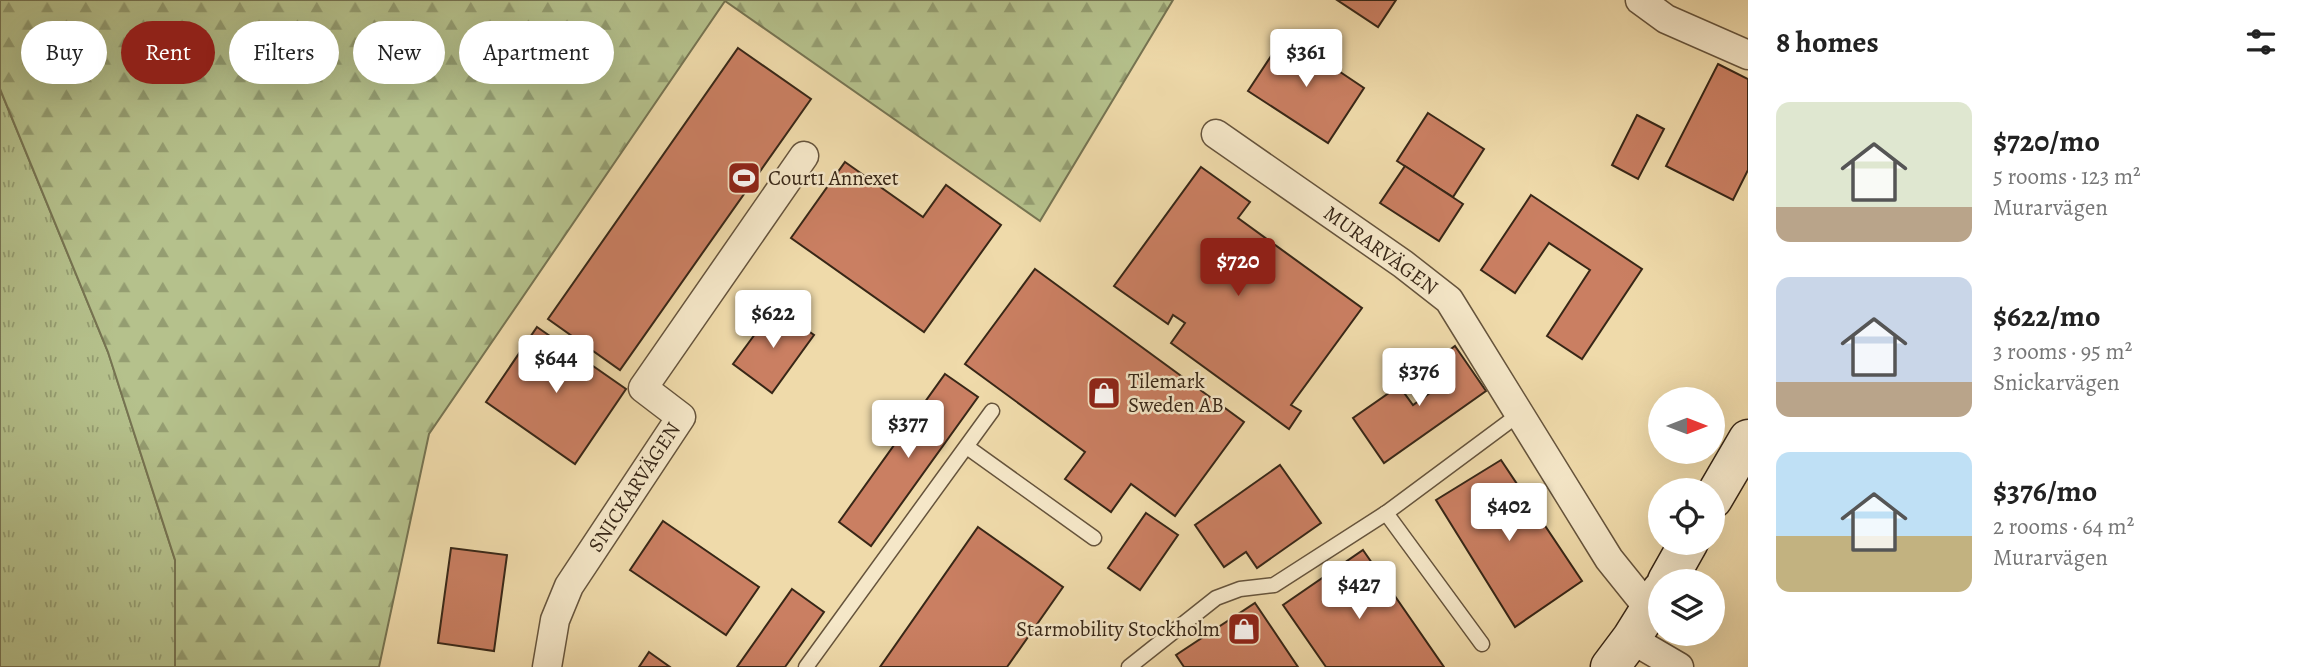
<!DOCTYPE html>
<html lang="en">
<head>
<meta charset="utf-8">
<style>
  body { margin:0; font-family:Alegreya,serif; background:#f2f2f2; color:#222; height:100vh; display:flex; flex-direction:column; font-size:26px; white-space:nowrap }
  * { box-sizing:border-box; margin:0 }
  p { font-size:23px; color:#767676 }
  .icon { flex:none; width:38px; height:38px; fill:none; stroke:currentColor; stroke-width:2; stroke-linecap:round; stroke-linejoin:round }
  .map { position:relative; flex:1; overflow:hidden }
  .details { display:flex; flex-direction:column; background:#fff; width:560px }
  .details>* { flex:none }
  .hud { position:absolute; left:21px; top:21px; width:665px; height:63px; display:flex; gap:14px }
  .needle { width:46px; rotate:90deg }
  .buttons { position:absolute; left:1648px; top:387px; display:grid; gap:14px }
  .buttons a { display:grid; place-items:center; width:77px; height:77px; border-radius:50%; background:#fff; box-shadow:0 7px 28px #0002; font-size:35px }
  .price { position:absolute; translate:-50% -60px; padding:0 16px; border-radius:7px; background:#fff; color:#222; font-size:23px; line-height:46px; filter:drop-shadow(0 2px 4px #0008) }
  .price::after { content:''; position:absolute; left:50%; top:42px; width:21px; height:16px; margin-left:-10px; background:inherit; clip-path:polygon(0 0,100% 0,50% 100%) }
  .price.current { background:#8f2418; color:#fff }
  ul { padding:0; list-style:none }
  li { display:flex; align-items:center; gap:21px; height:175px; padding:0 28px }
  li span { display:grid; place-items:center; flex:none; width:196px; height:140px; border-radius:14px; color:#555 }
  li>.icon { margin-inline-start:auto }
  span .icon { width:84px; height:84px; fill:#fffc; stroke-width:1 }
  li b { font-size:30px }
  h2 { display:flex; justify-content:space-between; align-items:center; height:84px; padding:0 28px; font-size:30px }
  .pill { padding:0 24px; border-radius:32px; background:#fff; box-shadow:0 7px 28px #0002; font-size:24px; line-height:63px }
  .pill.current { background:#8f2418; color:#fff }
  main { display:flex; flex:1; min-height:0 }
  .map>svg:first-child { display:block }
  .grass { fill:url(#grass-tufts); stroke:#767452; stroke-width:2 }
  .forest { fill:url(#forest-firs); stroke:#767452; stroke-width:2 }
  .building { fill:#ca7f62; stroke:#382717; stroke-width:2 }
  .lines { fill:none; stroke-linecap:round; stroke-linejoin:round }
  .lane-casing { stroke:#66543c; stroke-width:17 }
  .street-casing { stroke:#66543c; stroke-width:31 }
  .secondary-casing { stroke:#382717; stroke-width:41 }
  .lane { stroke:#f5e7c8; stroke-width:14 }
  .street { stroke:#f5e7c8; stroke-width:28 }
  .secondary { stroke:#f5e7c8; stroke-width:38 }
  .labels { text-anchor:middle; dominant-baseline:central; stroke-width:5; stroke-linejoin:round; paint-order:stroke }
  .poi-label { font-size:21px; fill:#382717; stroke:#f5e7c8; text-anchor:start }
  .street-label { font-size:21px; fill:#382717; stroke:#f5e7c8 }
</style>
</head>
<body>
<main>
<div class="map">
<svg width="1748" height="667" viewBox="0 0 1748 667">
  <defs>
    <pattern id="grass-tufts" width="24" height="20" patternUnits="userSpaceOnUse" patternTransform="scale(1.75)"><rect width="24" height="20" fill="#b5c18c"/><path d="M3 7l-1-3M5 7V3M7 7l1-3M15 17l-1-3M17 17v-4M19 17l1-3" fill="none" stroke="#949d71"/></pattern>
    <pattern id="forest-firs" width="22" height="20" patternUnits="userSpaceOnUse" patternTransform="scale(1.75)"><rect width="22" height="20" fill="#b5c18c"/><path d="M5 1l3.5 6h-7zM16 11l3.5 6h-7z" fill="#949d71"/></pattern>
  </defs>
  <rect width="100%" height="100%" fill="#efdaaa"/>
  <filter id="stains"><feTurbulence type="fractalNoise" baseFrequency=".00286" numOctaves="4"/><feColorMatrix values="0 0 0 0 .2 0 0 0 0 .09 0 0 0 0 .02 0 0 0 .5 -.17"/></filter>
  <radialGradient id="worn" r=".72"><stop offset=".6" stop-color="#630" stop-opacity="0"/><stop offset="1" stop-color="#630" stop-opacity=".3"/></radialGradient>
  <path class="grass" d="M0,89L108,352L175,560V667H0Z"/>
  <path class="forest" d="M0,0H1173L1040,221L725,1L429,434L379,667H175V560L108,352L0,89Z"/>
  <g class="building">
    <path d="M1337,0H1396L1378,27Z"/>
    <path d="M1285,35L1364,88L1328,143L1248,91Z"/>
    <path d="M738,48L811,99L620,370L548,319Z"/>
    <path d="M1718,64L1748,79V170L1733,200L1666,166Z"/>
    <path d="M1428,113L1484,149L1453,197L1397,161Z"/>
    <path d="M1637,115L1664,129L1638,179L1612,165Z"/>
    <path d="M845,162L923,217L946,185L1001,225L924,332L791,238Z"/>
    <path d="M1405,166L1463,204L1439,241L1380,203Z"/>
    <path d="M1201,167L1250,202L1238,218L1362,308L1291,405L1301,411L1289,429L1171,343L1185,323L1173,315L1168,324L1114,286Z"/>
    <path d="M1531,195L1642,269L1582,359L1547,336L1590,270L1549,243L1515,293L1481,270Z"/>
    <path d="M1035,269L1244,422L1175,516L1131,484L1111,512L1065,479L1085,452L965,364Z"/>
    <path d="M775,307L814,335L772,393L733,364Z"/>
    <path d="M537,327L626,389L575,464L486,402Z"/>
    <path d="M1455,346L1486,391L1384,463L1353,418L1399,386L1413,405L1445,382L1432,363Z"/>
    <path d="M945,374L978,397L871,546L839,522Z"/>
    <path d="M1501,460L1582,581L1515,627L1436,500Z"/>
    <path d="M1280,465L1321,523L1257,568L1246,552L1224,567L1195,525Z"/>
    <path d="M1146,513L1178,535L1140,590L1108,568Z"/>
    <path d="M663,521L759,587L726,635L630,570Z"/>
    <path d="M978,527L1063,587L1007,667H880Z"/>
    <path d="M451,548L507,555L494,651L438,643Z"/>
    <path d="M1363,550L1444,667H1326L1283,605Z"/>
    <path d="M792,589L824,612L785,667H737Z"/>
    <path d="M1255,603L1298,667H1184L1176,655Z"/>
    <path d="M649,652L670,667H639Z"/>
  </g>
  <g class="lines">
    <defs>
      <g id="lane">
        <path d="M967,447L1094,538"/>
        <path d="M1386,513L1482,644"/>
        <path d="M806,667L992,411"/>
        <path d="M1129,667L1216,598L1240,589L1274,585L1386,513L1518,415"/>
      </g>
      <g id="street">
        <path d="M1640,0L1666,19L1748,55"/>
        <path d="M1216,134L1403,264L1449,300L1609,559L1650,610"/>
        <path d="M1631,639L1679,667"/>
        <path d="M547,667L555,620L569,586L681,417L643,388L804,156"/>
      </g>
      <g id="secondary">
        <path d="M1713,499L1748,439"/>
        <path d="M1667,581L1689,542"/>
        <path d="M1610,667L1631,639L1661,591"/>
      </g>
    </defs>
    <use href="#lane" class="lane-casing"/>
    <use href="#street" class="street-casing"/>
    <use href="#secondary" class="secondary-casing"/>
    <use href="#lane" class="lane"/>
    <use href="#street" class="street"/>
    <use href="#secondary" class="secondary"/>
  </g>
  <defs>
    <symbol id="stadium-square" viewBox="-11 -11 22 22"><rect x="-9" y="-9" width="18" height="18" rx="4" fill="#8f2418" stroke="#f5e7c8"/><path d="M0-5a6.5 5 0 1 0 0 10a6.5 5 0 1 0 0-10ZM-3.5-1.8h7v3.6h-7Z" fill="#fff"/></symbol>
    <symbol id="shop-square" viewBox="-11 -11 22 22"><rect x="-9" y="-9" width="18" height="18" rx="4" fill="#8f2418" stroke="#f5e7c8"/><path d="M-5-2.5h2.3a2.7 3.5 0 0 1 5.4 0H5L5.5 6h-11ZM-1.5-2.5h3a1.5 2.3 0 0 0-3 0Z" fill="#fff"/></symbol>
  </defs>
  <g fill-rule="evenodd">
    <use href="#stadium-square" x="725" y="159" width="38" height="38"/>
    <use href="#shop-square" x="1085" y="374" width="38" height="38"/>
    <use href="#shop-square" x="1225" y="610" width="38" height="38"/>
  </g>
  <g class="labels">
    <g class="poi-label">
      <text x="768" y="178">Court1 Annexet</text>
      <text x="1128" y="381">Tilemark<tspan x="1128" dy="24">Sweden AB</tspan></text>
      <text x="1220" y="629" text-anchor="end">Starmobility Stockholm</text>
    </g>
    <g class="street-label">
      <text transform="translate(1381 250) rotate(36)">MURARVÄGEN</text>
      <text transform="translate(634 487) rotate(-57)">SNICKARVÄGEN</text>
    </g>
  </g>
  <rect width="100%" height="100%" filter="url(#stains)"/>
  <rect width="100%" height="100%" fill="url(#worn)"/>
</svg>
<div class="buttons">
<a><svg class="needle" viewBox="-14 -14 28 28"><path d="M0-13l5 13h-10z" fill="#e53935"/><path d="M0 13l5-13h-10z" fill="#767676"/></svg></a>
<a><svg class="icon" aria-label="locate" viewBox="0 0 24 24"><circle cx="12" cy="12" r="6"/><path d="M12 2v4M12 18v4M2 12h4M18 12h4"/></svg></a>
<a><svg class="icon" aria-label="layers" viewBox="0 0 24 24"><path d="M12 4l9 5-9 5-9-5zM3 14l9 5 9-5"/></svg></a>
</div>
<b class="price" style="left:1306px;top:89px">$361</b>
<b class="price current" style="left:1238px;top:298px">$720</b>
<b class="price" style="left:773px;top:350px">$622</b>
<b class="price" style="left:556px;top:395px">$644</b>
<b class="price" style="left:1419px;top:408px">$376</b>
<b class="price" style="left:908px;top:460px">$377</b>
<b class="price" style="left:1509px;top:543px">$402</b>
<b class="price" style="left:1359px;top:621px">$427</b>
<div class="hud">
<a class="pill">Buy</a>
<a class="pill current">Rent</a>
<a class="pill">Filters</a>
<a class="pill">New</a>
<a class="pill">Apartment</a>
</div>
</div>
<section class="details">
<h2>8 homes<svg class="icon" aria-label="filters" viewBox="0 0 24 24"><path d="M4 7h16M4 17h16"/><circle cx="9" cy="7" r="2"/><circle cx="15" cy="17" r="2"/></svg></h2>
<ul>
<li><span style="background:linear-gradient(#dfe7d0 75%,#b9a48a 0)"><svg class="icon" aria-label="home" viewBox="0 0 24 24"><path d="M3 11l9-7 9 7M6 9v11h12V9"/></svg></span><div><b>$720/mo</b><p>5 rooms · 123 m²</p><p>Murarvägen</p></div></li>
<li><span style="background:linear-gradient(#c9d6e8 75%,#b9a48a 0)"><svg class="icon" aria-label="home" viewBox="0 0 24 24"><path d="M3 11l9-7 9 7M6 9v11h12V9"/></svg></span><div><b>$622/mo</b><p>3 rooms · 95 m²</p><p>Snickarvägen</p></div></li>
<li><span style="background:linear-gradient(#bfe0f5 60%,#c2b280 0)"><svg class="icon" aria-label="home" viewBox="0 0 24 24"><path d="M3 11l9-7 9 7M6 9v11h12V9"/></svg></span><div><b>$376/mo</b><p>2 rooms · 64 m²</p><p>Murarvägen</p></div></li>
</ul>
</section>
</main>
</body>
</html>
